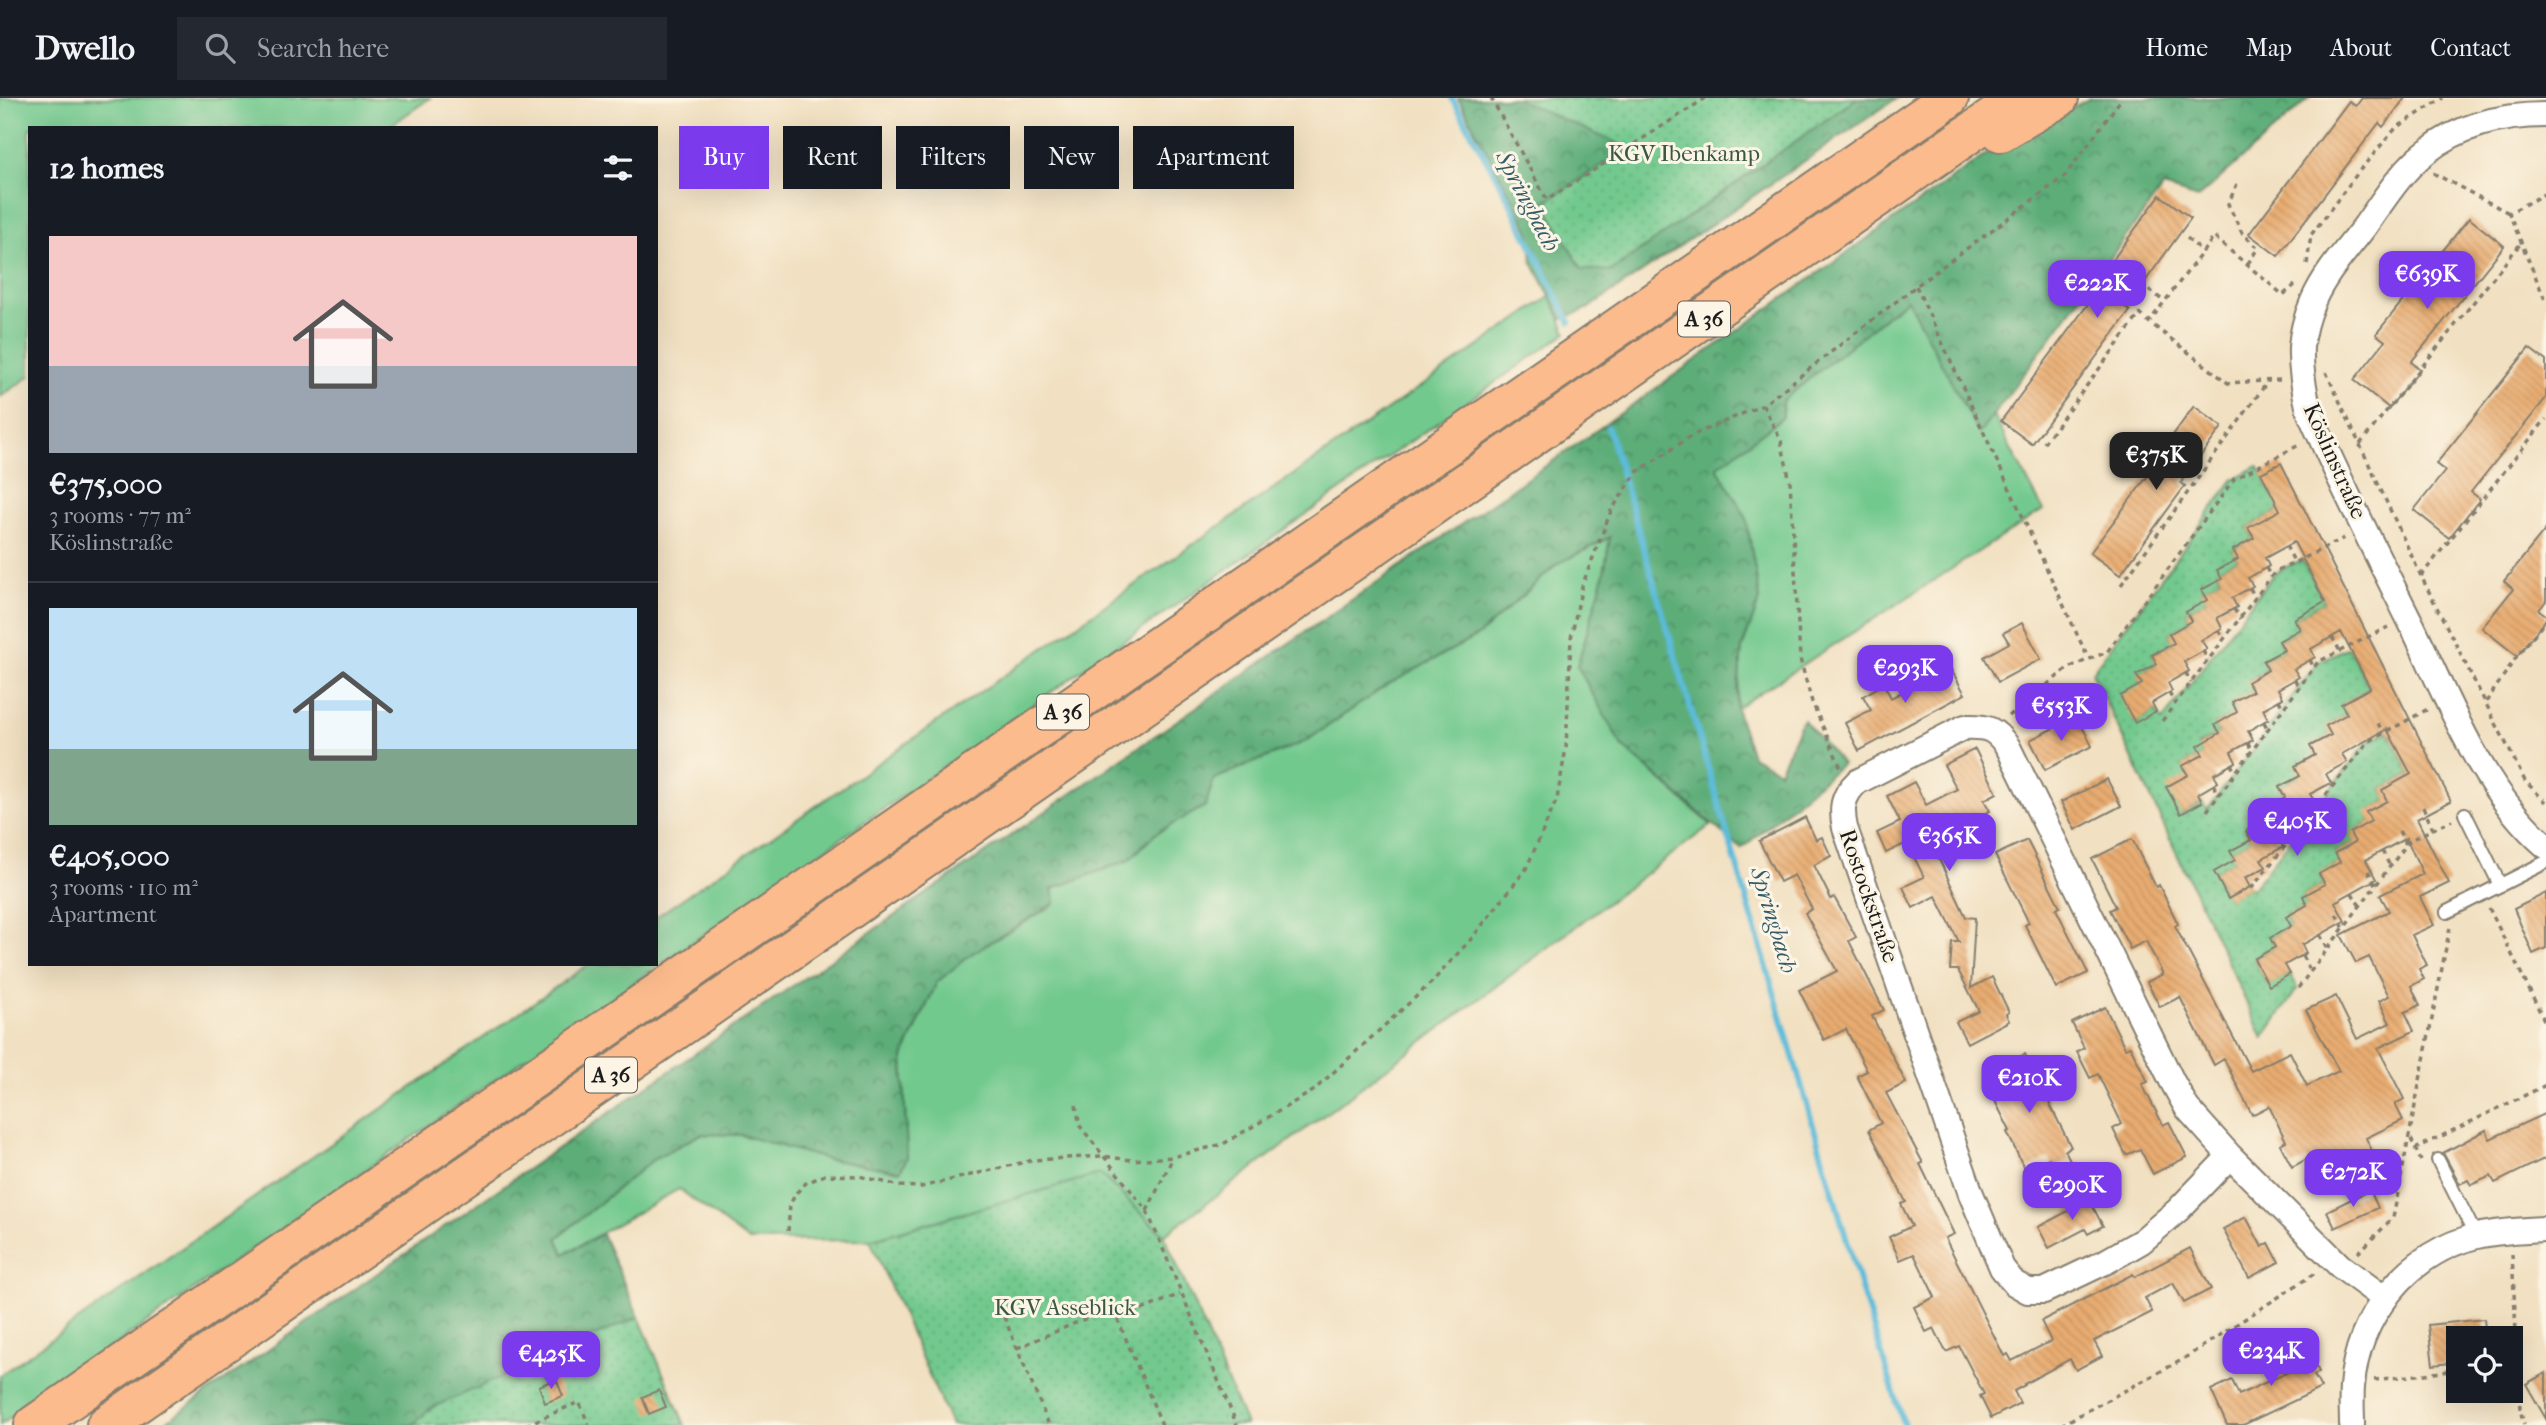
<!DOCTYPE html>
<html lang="en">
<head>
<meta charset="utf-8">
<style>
  body { margin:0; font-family:"IM FELL French Canon",serif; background:#242831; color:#f1f3f6; height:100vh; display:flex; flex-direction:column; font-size:26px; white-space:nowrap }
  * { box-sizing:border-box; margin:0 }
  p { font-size:23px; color:#9ea1a6 }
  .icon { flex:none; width:38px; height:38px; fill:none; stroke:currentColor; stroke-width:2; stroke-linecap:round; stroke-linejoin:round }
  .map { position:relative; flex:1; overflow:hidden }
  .details { position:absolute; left:28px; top:28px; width:630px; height:840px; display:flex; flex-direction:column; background:#171b24; border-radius:0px; box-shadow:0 7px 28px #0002 }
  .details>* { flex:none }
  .guide { position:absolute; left:679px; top:28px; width:665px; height:63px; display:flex; gap:14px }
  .tools { position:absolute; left:2446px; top:1228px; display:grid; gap:14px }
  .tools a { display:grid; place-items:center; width:77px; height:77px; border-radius:0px; background:#171b24; box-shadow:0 7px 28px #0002; font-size:35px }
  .price { position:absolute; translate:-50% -60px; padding:0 16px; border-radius:14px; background:#7c3aed; color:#fff; font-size:23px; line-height:46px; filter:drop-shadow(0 2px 4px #0008) }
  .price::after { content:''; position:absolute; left:50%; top:42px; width:21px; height:16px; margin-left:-10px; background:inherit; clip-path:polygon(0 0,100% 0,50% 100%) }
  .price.current { background:#222; color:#fff }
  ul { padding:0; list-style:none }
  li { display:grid; align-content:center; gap:14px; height:371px; padding:0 21px }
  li+li { border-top:2px solid #363941 }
  li span { display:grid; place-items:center; height:217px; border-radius:0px; color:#555 }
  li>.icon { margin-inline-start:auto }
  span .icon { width:126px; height:126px; fill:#fffc; stroke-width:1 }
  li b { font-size:30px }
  h2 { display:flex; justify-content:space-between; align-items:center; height:84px; padding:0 21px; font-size:30px }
  .tag { padding:0 24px; border-radius:0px; background:#171b24; box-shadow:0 7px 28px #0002; font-size:24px; line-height:63px }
  .tag.current { background:#7c3aed; color:#fff }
  header { display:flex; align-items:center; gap:42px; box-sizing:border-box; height:98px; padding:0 35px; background:#171b24; border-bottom:2px solid #363941 }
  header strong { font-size:33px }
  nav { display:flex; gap:38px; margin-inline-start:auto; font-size:24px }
  .search { width:490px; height:63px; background:#242831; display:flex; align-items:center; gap:18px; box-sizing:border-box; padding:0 24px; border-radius:0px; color:#9ea1a6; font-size:26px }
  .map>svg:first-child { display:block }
  .green { fill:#72c98e; stroke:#477255; stroke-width:2 }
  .forest { fill:url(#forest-crowns); stroke:#3c644a; stroke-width:2 }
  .garden { fill:url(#garden-dots); stroke:#477255; stroke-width:2 }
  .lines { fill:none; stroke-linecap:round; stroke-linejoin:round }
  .stream { stroke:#5bbbd9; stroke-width:6 }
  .building { fill:url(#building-back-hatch) }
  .service-casing { stroke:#867e6e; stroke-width:16 }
  .minor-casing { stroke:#867e6e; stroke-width:28 }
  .motorway-casing { stroke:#867e6e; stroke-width:42 }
  .path { stroke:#867e6e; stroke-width:3.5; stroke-dasharray:5 5; stroke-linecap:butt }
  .service { stroke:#fff; stroke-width:12 }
  .minor { stroke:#fff; stroke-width:24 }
  .motorway { stroke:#fbbb8d; stroke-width:38 }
  .labels { text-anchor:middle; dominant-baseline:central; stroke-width:6; stroke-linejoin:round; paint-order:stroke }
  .shield { fill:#fcf5e5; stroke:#5f5d58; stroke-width:2 }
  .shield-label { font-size:21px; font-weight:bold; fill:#1c1c1c }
  .park-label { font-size:23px; fill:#3a5944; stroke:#fcf5e5 }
  .street-label { font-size:23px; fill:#1c1c1c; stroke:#fcf5e5 }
  .water-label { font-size:24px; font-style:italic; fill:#355c68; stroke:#fcf5e5 }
</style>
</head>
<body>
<header>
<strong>Dwello</strong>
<div class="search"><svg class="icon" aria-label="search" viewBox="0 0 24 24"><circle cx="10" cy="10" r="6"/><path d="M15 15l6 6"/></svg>Search here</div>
<nav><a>Home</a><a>Map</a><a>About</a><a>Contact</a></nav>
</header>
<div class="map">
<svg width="2546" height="1327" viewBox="0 0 2546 1327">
  <defs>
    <pattern id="forest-crowns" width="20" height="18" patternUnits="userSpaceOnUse" patternTransform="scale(1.75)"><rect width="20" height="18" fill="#5dad79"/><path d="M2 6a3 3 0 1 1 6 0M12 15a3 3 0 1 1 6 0" fill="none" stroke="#4c8c62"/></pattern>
    <pattern id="garden-dots" width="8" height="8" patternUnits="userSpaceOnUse" patternTransform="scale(1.75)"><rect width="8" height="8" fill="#72c98e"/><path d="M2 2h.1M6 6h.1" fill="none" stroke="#62ac7a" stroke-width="1.8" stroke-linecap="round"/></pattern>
    <pattern id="building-back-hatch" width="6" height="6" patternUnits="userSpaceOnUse" patternTransform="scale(1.75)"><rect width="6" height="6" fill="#e8ac71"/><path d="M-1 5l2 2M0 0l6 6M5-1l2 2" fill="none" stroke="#c69361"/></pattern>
  </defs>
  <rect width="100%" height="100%" fill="#fcf5e5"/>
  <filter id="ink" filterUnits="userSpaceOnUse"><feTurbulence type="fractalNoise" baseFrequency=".0143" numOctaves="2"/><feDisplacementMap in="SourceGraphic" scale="14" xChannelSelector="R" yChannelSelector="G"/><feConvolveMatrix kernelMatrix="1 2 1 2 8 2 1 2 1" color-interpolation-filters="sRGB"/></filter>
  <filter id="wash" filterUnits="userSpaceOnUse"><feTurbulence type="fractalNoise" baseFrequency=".00686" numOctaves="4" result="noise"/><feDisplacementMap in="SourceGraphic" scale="28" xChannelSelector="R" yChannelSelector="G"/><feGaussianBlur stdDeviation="1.57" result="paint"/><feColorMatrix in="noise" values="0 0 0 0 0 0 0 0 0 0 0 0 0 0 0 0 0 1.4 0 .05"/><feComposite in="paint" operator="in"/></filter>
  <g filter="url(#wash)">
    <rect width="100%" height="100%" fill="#f1e0c1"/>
    <g class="green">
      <path d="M0,0H430L387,30H30V278L0,299Z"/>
      <path d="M1551,198L1566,235L0,1327V1277L589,866H656V819Z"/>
      <path d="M1907,201L1979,335L1993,317L2043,412L1736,610L1742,550L1760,501L1716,369L1782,319V303Z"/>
      <path d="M1611,439L1603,480L1621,647L1711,727L1164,1137L1100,1076L870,1142L749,1143L679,1091L564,1156L557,1140L655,1060L701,1036L742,1037L826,1061L900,1073L907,1060L903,959L937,884L971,856L1055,806L1052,791L1129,762L1155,736L1205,708L1214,681L1306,643L1387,587L1479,537L1557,466Z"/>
    </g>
    <g class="forest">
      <path d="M1458,0H1514L1629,50L1611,173L1857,0H1897L1589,210L1562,221L1532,163L1529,132Z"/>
      <path d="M2090,0H2310L2198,100L2163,89L1979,336L1907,201L1782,303L1783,319L1717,369L1746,419L1760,501L1742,550L1736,610L1752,658L1779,673L1803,621L1842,666L1741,751L1621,647L1577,568L1603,480L1610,439L1557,466L1479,537L1387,587L1306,643L1214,681L1205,708L1155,736L1129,762L1052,791L1055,805L971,856L937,884L903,959L907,1060L900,1073L826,1061L742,1037L701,1036L655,1060L557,1140L564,1156L602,1136L639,1219L429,1311L413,1327H161L422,1144L1563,356L1998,48Z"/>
    </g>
    <g class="garden">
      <path d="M1514,0H1857L1611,173L1582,171L1544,105L1628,50Z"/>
      <path d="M2258,368L2280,412L2248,430L2254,440L2233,452L2238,461L2217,472L2221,481L2202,492L2207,502L2186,514L2191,523L2169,536L2174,545L2152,556L2157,566L2137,577L2142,586L2135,625L2156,613L2162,623L2274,475L2302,461L2325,504L2294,521L2300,531L2279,543L2284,552L2263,563L2268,572L2248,583L2253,593L2232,605L2237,614L2215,627L2220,635L2198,647L2203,657L2183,668L2187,677L2181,716L2202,704L2207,712L2318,564L2348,549L2370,590L2342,606L2347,616L2327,628L2331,637L2311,648L2315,657L2300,678L2279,689L2285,699L2263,711L2267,721L2246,732L2251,742L2230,753L2235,762L2214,774L2228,800L2250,789L2252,791L2368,644L2388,633L2411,676L2382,692L2387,703L2367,714L2371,723L2351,735L2355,744L2335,755L2340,764L2320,776L2325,786L2303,798L2307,807L2286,819L2291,828L2270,840L2275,849L2254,861L2268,887L2290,876L2298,890L2263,940L2092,574L2234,381Z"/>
      <path d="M1100,1076L1164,1137L1246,1327H951L870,1142Z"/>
      <path d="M639,1219L685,1327H413L429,1311Z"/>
    </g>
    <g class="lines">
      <g class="stream">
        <path d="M1452,0L1501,87L1570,224"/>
        <path d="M1608,329L1860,1187L1904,1327"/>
      </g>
    </g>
    <g id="blocks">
      <g class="building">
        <path d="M2362,0H2405L2383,29L2379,25L2278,158L2249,136L2349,3L2356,8Z"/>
        <path d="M2160,97L2191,120L2126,210L2130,213L2032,346L2001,323L2100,190L2095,186Z"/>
        <path d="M2469,120L2504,148L2411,264L2420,271L2389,310L2354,282L2385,243L2376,236Z"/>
        <path d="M2529,250L2546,263V300L2471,394L2480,401L2449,440L2414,412L2445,373L2436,366Z"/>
        <path d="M2194,308L2222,329L2181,385L2185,388L2120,477L2090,455L2156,367L2153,365Z"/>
        <path d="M2281,365L2451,703L2417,721L2449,785L2420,799L2434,827L2412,837L2427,867L2419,871L2424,881L2411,888L2420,907L2405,914L2414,933L2378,950L2404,1001L2395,1006L2403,1022L2366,1040L2386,1084L2370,1092L2352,1053L2314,1072L2307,1061L2292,1069L2280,1046L2286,1043L2269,1008L2252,1017L2224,961L2214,967L2180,899L2160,909L2147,884L2163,876L2146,843L2130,851L2110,812L2116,809L2092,761L2132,741L2156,789L2159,787L2178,826L2175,828L2251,973L2290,954L2307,988L2339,973L2306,912L2336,898L2357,941L2390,925L2379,903L2389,898L2369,859L2356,865L2341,837L2389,813L2380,797L2423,776L2406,740L2366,762L2376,781L2335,804L2345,823L2302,847L2306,855L2285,867L2290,876L2269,888L2254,861L2275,849L2270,840L2291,828L2286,819L2307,807L2303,798L2325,786L2319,776L2340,764L2335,755L2355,744L2350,735L2371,723L2366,714L2387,703L2382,692L2411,676L2387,631L2342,656L2347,664L2326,676L2331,685L2310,696L2316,706L2295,718L2300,727L2278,740L2283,749L2261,761L2266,769L2245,780L2250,789L2228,801L2214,774L2235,762L2230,753L2251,742L2246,733L2267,721L2262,712L2285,699L2279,689L2300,678L2295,668L2315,657L2310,648L2331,637L2326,628L2347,616L2341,606L2370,590L2341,534L2311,551L2315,559L2294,571L2299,579L2278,591L2283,600L2263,611L2268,621L2248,633L2253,642L2231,654L2236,664L2214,676L2218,684L2198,696L2202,704L2181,716L2166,689L2188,677L2182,668L2203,657L2198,648L2220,635L2215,627L2237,614L2232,604L2253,593L2247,584L2268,572L2263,563L2284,552L2279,543L2300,531L2294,521L2325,504L2294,444L2265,460L2269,468L2248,480L2253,488L2232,500L2237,509L2217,520L2222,530L2201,542L2207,551L2184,564L2189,573L2168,585L2172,593L2152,605L2156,613L2135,625L2120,598L2142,586L2136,577L2157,566L2152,557L2174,545L2169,536L2191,523L2186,514L2207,502L2201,492L2222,481L2217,472L2238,461L2233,452L2254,440L2248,430L2280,412L2261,375Z"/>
        <path d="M2546,431V503L2539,512L2546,517V521L2517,558L2482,530L2513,491L2504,483Z"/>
        <path d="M2022,525L2041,561L1998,584L1984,559L2009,545L2003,535Z"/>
        <path d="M1936,558L1944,571L1949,568L1965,596L1859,653L1845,625L1871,612L1863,598L1884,586L1891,600L1925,582L1918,568Z"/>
        <path d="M2077,618L2092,648L2045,672L2030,642Z"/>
        <path d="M1975,651L1997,695L1984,702L1990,713L1930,742L1966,819L1975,820L1971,890L1992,879L2009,914L2006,916L2009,923L1967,945L1956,924L1979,913L1958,872H1950L1952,844H1959L1936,798L1913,810L1903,789L1924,779L1907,745L1886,755L1877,735L1900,724L1887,698L1914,684L1926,707L1957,691L1944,667Z"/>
        <path d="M2107,681L2121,708L2075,732L2061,704Z"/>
        <path d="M1805,719L1816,742L1822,739L1831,758L1814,767L1831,801L1834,799L1856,839L1849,843L1884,912L1872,918L1906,985L1886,995L1923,1065L1920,1066L1954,1136L1945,1140L2004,1258L2008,1256L2012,1263L2051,1243L2041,1223L2133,1176L2135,1179L2190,1150L2211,1191L2184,1205L2173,1185L2145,1200L2152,1214L2094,1243L2102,1258L2076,1272L2070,1261L2024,1286L2025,1287L2014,1293L2020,1305L1991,1320L1980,1298L1984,1296L1959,1248L1946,1254L1934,1230L1926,1234L1914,1209L1935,1199L1914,1156L1900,1162L1889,1139L1912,1128L1901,1106L1906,1104L1869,1032L1881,1025L1857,978L1867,973L1846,931L1824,942L1799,892L1837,873L1805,815L1812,811L1794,777L1780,784L1759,743Z"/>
        <path d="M2027,742L2060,809L2056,811L2088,875L2056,890L2025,827L2029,825L1995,757Z"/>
        <path d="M2546,795V850L2533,856L2514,811Z"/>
        <path d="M2105,909L2125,950L2130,948L2148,984L2142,986L2163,1027L2169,1024L2187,1059L2153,1076L2140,1051L2126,1057L2113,1031L2122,1026L2098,976L2090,980L2077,954L2084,950L2072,925Z"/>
        <path d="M2025,956L2071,1049L2065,1052L2070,1062L2055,1070L2049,1060L2025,1072L2007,1034L2010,1033L1995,1003L2002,1000L1989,974Z"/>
        <path d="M2546,1015V1060L2495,1085L2491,1078L2471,1087L2468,1082L2460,1086L2443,1055L2486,1032L2490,1041Z"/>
        <path d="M2370,1092L2378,1110L2335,1130L2327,1113Z"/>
        <path d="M2085,1094L2103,1128L2088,1136L2085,1131L2049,1150L2038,1129L2074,1110L2070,1102Z"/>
        <path d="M2246,1119L2262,1149L2269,1145L2279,1164L2249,1180L2223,1131Z"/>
        <path d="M2484,1221L2486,1241H2459V1264L2433,1267L2428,1227Z"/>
        <path d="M2297,1240L2299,1244L2304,1242L2319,1274L2314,1277L2321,1290L2243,1327H2227L2211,1292L2232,1282L2239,1297L2290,1273L2279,1249Z"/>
        <path d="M2546,1275V1321L2526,1286Z"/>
        <path d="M556,1281L563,1298L545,1305L539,1288Z"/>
        <path d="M659,1292L666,1309L649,1316L642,1299Z"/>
      </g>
    </g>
  </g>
  <g filter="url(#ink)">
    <use href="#blocks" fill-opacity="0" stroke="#867e6e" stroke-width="2"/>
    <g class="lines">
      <defs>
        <g id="service">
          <path d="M2465,716L2500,787"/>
          <path d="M2447,814L2546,764"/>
          <path d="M2438,1062L2476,1138"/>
        </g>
        <g id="minor">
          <path d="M2546,17C2503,17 2460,27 2426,54C2401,73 2383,103 2365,128C2347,152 2325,175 2313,203C2307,217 2302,234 2301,249C2300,271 2304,292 2309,313C2340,385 2376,455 2411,525C2447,599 2482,694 2546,748"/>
          <path d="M2230,1058L2187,1010L2172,983L2008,649C1995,631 1988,628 1965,629L1857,684C1842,698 1841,711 1845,730L1971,1096L2002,1170L2014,1185L2028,1193H2044L2107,1163L2142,1143L2178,1112L2230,1058L2340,1168L2385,1201"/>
          <path d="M2352,1327C2352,1315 2351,1302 2352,1289C2357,1219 2407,1155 2477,1138C2499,1133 2523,1132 2546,1131"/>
        </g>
        <g id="motorway">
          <path d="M2001,34L2059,0"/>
          <path d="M34,1327L1949,0"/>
          <path d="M106,1327L2021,0"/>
        </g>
      </defs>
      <use href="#service" class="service-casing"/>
      <use href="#minor" class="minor-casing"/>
      <use href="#motorway" class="motorway-casing"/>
      <g class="path">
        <path d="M1491,0L1547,102L1706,0"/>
        <path d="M2433,75L2509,115"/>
        <path d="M2237,86L2228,106L2242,135L2258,150L2247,167"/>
        <path d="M2546,95L2509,115L2546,204"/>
        <path d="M2187,140L2203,154"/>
        <path d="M2307,166L2311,137L2360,72L2396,30L2443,0"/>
        <path d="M1916,188L2088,560"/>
        <path d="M2149,192L2165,204"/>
        <path d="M2326,274L2421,478L2515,663L2525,683L2546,704"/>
        <path d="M2280,282L2228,285L2149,224L2214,139L2283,197L2295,187"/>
        <path d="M1763,307L1781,343L1790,383L1800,561L1812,604L1841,670"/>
        <path d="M2044,345L2140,216L2149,224"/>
        <path d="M2360,346L2521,145"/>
        <path d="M2286,448L2295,465"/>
        <path d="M2266,470L2271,479"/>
        <path d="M2421,478L2546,321"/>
        <path d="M2121,487L2268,283"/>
        <path d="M2250,490L2255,500"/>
        <path d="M2234,511L2240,521"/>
        <path d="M2219,532L2224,541"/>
        <path d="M2332,539L2340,553"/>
        <path d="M2203,553L2208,562"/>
        <path d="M2310,562L2314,570"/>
        <path d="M2186,575L2191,585"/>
        <path d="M2295,582L2299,590"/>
        <path d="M2169,595L2175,606"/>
        <path d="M2279,602L2283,611"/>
        <path d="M2486,604L2517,558L2546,522"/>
        <path d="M2008,618L2068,570L2107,554L2234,381L2301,346"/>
        <path d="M2162,623L2274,475L2344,440"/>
        <path d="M2264,624L2268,632"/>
        <path d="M2378,625L2383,636"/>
        <path d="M2248,645L2252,653"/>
        <path d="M2231,666L2235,675"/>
        <path d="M2214,687L2219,697"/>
        <path d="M2423,709L2433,731"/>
        <path d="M2207,713L2318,564L2388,529"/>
        <path d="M2399,733L2406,746"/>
        <path d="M2382,753L2390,768"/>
        <path d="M2368,773L2376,788"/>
        <path d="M2251,791L2368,644L2428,611"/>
        <path d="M2352,795L2360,808"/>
        <path d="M2489,810L2546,926"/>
        <path d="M2336,816L2344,830"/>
        <path d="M2320,837L2328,851"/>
        <path d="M2302,858L2311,874"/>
        <path d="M2298,890L2410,742L2452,722"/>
        <path d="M1076,1007L1080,1028L1147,1113L1237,1327"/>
        <path d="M2411,1041L2421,1063"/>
        <path d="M2415,1051L2546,987"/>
        <path d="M1147,1113L1173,1059"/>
        <path d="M788,1133L790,1106L797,1094L806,1085L825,1077L859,1078L900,1088L921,1089L1033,1062L1102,1058L1131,1062L1173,1059L1223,1046L1313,993L1431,885L1472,840L1526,771L1557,701L1566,650L1571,540L1582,488L1611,413L1637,374L1693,337L1763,307L1916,188L2065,78L2122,0"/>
        <path d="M2358,1155L2393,1120L2450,829"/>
        <path d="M2512,1156L2520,1311L2524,1327"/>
        <path d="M1004,1219L1049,1327"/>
        <path d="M1017,1250L1113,1209L1118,1222"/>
        <path d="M2374,1282L2459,1272"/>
        <path d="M526,1327L579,1304L589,1327"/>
        <path d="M1162,1327L1118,1222L1180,1196"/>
        <path d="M2061,1327L2180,1263L2317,1174"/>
      </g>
      <use href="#service" class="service"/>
      <use href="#minor" class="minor"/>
      <use href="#motorway" class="motorway"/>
    </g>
  </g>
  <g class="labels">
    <g class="shield">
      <rect x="1678" y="203.5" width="52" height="35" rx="5"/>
      <rect x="1037" y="596.5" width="52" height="35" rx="5"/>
      <rect x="585" y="959.5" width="52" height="35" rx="5"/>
    </g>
    <g class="shield-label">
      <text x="1704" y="221">A 36</text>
      <text x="1063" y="614">A 36</text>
      <text x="611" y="977">A 36</text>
    </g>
    <g class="park-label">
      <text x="1684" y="55">KGV Ibenkamp</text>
      <text x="1065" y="1209">KGV Asseblick</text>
    </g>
    <g class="street-label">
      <text transform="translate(2335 363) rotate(66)">Köslinstraße</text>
      <text transform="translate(1869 798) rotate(71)">Rostockstraße</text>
    </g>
    <g class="water-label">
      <text transform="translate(1528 103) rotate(62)">Springbach</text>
      <text transform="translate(1774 822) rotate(73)">Springbach</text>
    </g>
  </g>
</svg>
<div class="tools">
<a><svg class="icon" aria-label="locate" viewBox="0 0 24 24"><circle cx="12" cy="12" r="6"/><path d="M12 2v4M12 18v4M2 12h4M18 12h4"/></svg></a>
</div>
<b class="price" style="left:2427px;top:213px">€639K</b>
<b class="price" style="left:2097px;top:222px">€222K</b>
<b class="price current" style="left:2156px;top:394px">€375K</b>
<b class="price" style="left:1905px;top:607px">€293K</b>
<b class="price" style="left:2061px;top:645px">€553K</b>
<b class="price" style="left:2297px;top:760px">€405K</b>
<b class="price" style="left:1949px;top:775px">€365K</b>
<b class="price" style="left:2029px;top:1017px">€210K</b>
<b class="price" style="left:2353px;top:1111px">€272K</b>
<b class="price" style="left:2072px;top:1124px">€290K</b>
<b class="price" style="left:2271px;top:1290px">€234K</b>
<b class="price" style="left:551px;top:1293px">€425K</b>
<div class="guide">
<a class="tag current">Buy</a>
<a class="tag">Rent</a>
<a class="tag">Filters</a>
<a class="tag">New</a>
<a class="tag">Apartment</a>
</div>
<section class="details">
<h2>12 homes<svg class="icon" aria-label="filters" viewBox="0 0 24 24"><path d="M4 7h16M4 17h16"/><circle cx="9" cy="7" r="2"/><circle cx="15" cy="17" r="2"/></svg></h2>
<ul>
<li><span style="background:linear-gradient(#f6c9c9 60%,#9aa5b1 0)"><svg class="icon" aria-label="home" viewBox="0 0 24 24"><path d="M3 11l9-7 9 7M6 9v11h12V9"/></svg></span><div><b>€375,000</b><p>3 rooms · 77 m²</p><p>Köslinstraße</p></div></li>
<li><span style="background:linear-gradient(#bfe0f5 65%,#7fa58c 0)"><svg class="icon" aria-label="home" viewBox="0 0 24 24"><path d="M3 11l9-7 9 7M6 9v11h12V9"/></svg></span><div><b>€405,000</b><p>3 rooms · 110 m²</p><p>Apartment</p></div></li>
</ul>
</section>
</div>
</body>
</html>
